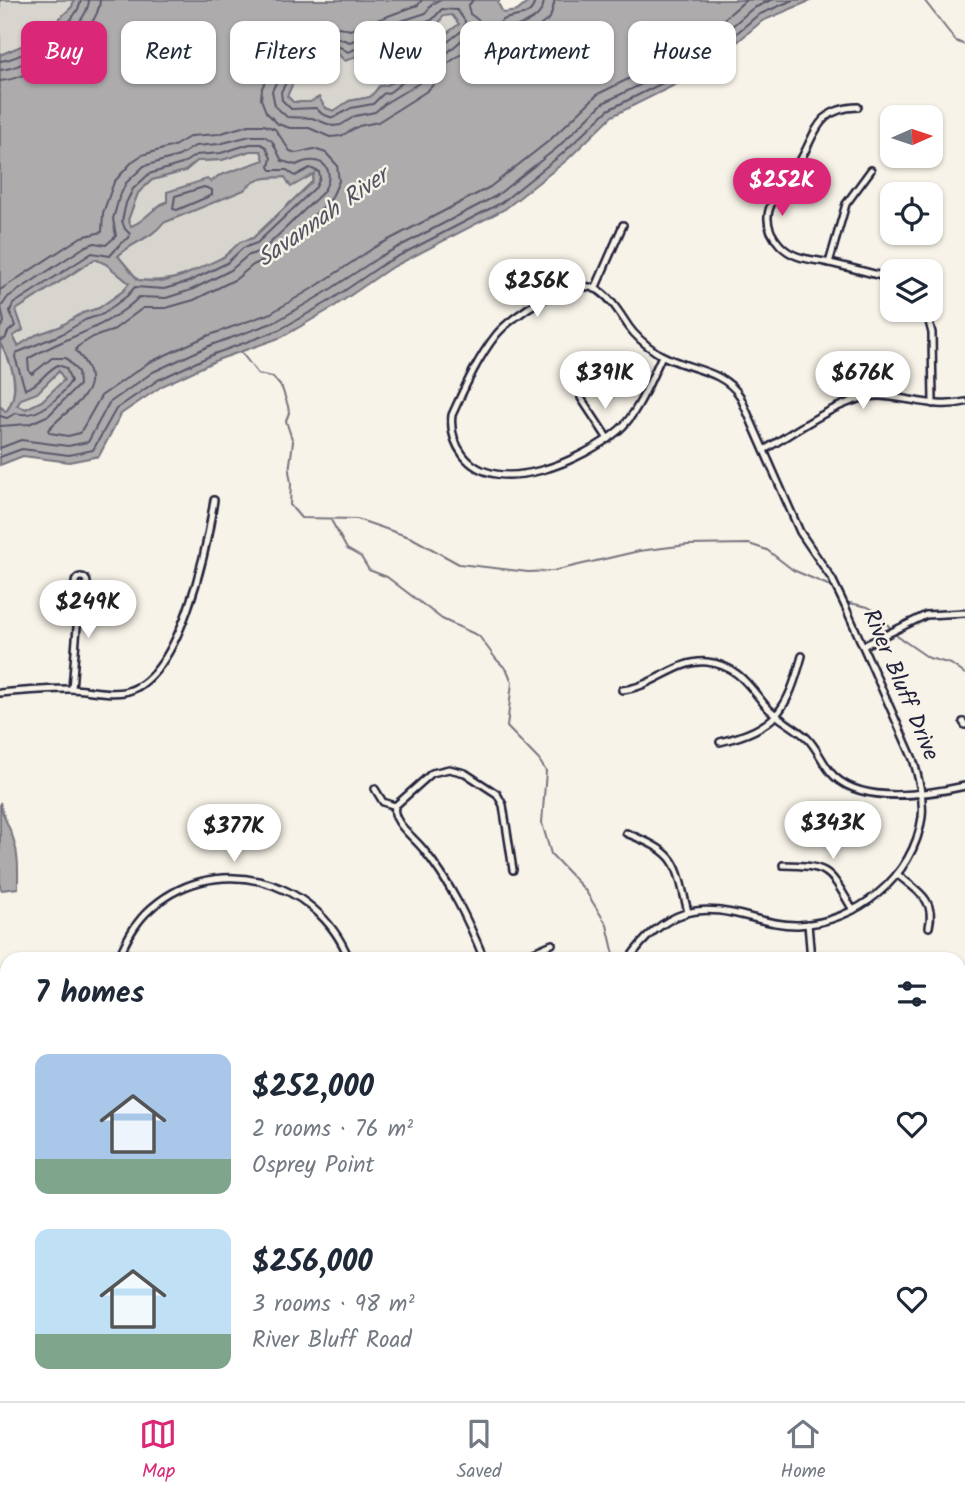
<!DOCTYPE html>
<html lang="en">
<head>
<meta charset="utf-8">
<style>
  body { margin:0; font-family:Kalam,sans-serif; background:#f6f6f7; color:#1f2937; height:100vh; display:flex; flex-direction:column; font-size:26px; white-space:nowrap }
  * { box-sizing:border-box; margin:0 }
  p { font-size:23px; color:#747a83 }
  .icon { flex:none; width:38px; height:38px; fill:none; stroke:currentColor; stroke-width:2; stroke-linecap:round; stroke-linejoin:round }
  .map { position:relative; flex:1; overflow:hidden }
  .details { position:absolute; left:0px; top:952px; width:966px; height:450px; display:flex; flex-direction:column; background:#fff; border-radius:21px 21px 0 0; box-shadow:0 2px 5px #0004 }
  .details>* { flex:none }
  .hud { position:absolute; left:21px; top:21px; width:924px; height:63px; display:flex; gap:14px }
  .needle { width:46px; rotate:87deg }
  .tools { position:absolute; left:880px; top:105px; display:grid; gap:14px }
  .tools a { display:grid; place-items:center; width:63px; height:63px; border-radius:14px; background:#fff; box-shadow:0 2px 5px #0004; font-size:35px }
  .price { position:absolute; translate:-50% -60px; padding:0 16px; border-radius:24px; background:#fff; color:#222; font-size:23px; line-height:46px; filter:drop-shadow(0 2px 4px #0008) }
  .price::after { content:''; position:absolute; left:50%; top:42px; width:21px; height:16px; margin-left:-10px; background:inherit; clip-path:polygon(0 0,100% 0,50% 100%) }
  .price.on { background:#db2777; color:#fff }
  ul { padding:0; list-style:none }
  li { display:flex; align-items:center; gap:21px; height:175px; padding:0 35px }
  li span { display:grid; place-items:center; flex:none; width:196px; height:140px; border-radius:14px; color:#555 }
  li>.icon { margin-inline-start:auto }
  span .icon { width:84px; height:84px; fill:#fffc; stroke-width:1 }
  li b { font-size:30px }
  h2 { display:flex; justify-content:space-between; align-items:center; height:84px; padding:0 35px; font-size:30px }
  .chip { padding:0 24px; border-radius:14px; background:#fff; box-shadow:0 2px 5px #0004; font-size:24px; line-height:63px }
  .chip.on { background:#db2777; color:#fff }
  .dock { display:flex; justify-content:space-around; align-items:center; height:98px; border-top:2px solid #e0e1e3; background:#fff; font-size:19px; color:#747a83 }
  .dock a { display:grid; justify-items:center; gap:4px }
  .dock .on { color:#db2777 }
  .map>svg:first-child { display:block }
  .green { fill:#d8d5cf; stroke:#7d7c85; stroke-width:2 }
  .water { fill:#aeabad; stroke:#76747f; stroke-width:2; fill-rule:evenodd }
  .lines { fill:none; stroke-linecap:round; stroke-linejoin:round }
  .shore { stroke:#5a5969; stroke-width:2 }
  .stream { stroke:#76747f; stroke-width:2 }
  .street-casing { stroke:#22223b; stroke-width:10 }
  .secondary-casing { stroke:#22223b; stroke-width:12 }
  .street { stroke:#f7f3e8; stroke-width:5 }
  .secondary { stroke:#f7f3e8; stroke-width:7 }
  .labels { text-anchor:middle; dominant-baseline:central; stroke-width:5; stroke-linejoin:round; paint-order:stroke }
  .street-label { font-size:23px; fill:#22223b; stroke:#f7f3e8 }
  .water-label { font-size:24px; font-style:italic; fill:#535263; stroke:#f7f3e8 }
</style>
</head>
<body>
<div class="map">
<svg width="965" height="1401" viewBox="0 0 965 1401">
  <rect width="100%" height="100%" fill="#f7f3e8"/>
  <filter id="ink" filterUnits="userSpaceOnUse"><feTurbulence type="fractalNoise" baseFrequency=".0143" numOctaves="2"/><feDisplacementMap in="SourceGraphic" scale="14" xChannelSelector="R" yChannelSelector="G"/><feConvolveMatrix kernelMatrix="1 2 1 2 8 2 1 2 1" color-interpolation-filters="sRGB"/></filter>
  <g filter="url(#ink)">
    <g class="green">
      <path d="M0,0H74L72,7L36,40L0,55Z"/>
      <path d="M443,15H452L459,24L437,41L418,50L411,70H405C398,79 391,86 379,86L371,97L349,101L334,111L311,102H293L287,96L295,78L332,63L329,58L337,53L346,60L438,25Z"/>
      <path d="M250,151H261L265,160L161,204L140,223L131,227L128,220L138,193L152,180L185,171L197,161L222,160Z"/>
      <path d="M315,173L312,182L253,238C238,242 233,251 221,258C192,275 171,283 138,280L118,256C132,242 151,239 163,223L244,190C257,176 268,178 286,177C295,176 305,174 315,173Z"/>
      <path d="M95,259L106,264L129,283L123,291L99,308L83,313L59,327L36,335L18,346L13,336L23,330L16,310Z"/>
      <path d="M0,343C13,364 21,391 6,412L0,406Z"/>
      <path d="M59,371L65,379L42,401L26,409L17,406L20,399L37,393Z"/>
    </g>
    <g class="water">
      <path d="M74,0H500L498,3L503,13L517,11L531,0H812L762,21L703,71L612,116L567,160L505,209L389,269L332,308L282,337L217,360L162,386L121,414L99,456L69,462L23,456L0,465V406L6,412C22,391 13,364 0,343V55L36,40L72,7ZM443,16L452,15L459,24L437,41L418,50L412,70H405C398,79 391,86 380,86L370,97L349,101L334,111L325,108L319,97L310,102H293L287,96L295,78L332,63L329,58L337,53L345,61L380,46L389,52L395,50L400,38L438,25ZM250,151H261L264,160L218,176L211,182L207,179L167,192V202C152,207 145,222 131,226L128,220L138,193L152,180L185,171L197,161L222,160ZM314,174L312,182L253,238L240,242L224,257L185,275L162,282L138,280L118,256C131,242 151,239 163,223L244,190C256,177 268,177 285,177L291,187ZM95,259L106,264L129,283L123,291L99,308L83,313L59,327L36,335L18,346L13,336L23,330L16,310ZM59,371L64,380L42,401L26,409L17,406L21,399L37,393Z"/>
      <path d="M0,802C2,816 10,827 14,841C19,856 18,872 18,888L2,890L0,887Z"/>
      <path d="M760,1395H822L823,1401H761Z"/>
    </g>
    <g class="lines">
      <g class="shore">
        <path d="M422,0L418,5L350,30L339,27L328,29L315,36L307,45L282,56L273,64L262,88L261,99L266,112L278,124L290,128H309L330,137L341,136L359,126L378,122L427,91L435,83L441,68L476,44L500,45L532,32L550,18L555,0"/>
        <path d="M441,0L432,4L426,13L395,23L385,31H376L350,42L338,38L330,39L314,53L287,65L281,72L272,91L275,106L287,117L312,118L333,126L341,125L355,116L375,112L387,102L421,82L432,61L446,54L473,30L496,35C502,33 506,29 511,28C526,23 543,19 544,0"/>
        <path d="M473,0L468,6L470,14L485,25L494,26C498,25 500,22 503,20C514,14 532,20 535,0"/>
        <path d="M442,9L457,10L465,21L464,29L441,47L425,55L416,76L408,78L390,92L383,94L373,104L351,108L333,118L322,114L316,108L291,109L282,100L281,92L291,73L321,60L325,53L334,47H340L348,52L378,40L389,42L396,32L432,20Z"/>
        <path d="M0,61C24,59 78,25 81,0"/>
        <path d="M0,70C28,68 88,29 89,0"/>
        <path d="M0,81C33,79 99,35 100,0"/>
        <path d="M204,187L212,190V195L177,210L173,209L175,196Z"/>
        <path d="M0,290L81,237L102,232L103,213L114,182L133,161L142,155L174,146L191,136L218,134L249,125H264L275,129L290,151L296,153L314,149L326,153L337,165L339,181L331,199L271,257L253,265L236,279L194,300L166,308H143L112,331L93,337L77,347L76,351C113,391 69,405 48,430L50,433L68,436L80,433L101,396L148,363L207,336L271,313L318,285L375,247L490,187L550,140L598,94L689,49L746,0"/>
        <path d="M0,328L4,322L1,307L8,297L86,246L95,243L106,245L116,236L113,219L119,198L126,183L144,166L179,156L195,146L219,144L250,136H264L272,141L282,161L296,165C321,152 339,170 322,193L263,250L247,256L231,270L191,290L166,298L139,297C109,328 64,337 28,359L29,371L32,374L52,358H66L78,372L79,385L49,415L29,424L0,426"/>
        <path d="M0,340L5,339L8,332L15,326L10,311L13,304L92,253L110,256L121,243L129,238L130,234L125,229L122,221L126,203L133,189L149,174L182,164L196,155L221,153L250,144H261L266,147L271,158L269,167L271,170H287L295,176L310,168L319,172L320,178L316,187L257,243L243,248L227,263L188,282L164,289L135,287L127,296L103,314L85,320L62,334L16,353L15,357L25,389C39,386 45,371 58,365L66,368L71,381C60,398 37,420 16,413L7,418L0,416"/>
        <path d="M0,448L21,440L68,446L88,442L109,403L153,372L211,345L275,322L323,294L381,256L496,196L557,148L603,103L695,58L752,9L771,0"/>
        <path d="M0,457L22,449L69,455L93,450L116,409L158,380L214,354L279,330L328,302L385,263L501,203L562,154L608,110L699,65L758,15L793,0"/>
      </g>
      <g class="stream">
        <path d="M924,0L956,41L965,45"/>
        <path d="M241,352L258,374L273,377L282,388L288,406L289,413L286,421L293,442L289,471L291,483L290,505L301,518L357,519L412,538L459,564L528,572L553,571L639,551L687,545L749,544L767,550L793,570L828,585L837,593"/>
        <path d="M331,520L347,549L361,557L369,570L387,577L442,619L479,636L496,659L507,670L512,682L507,727L539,760L546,771L542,823L551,854L585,890L607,925L615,959"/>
        <path d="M845,602L868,607L877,612L897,636L910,645L929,658L951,664L965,674"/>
        <path d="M959,1017L965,1014"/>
        <path d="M959,1149L965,1151"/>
      </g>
      <defs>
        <g id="street">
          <path d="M858,107C815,108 816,136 797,166C781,192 751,213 780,245C794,260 812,259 830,263C851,268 872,273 892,279"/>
          <path d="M829,263L846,204L871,170"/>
          <path d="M595,289L623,225"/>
          <path d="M926,310L932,333L933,404"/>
          <path d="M581,398L608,439"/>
          <path d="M764,450C795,432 844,395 880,396C909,397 935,409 965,402"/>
          <circle cx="81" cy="583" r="6"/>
          <path d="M863,646L926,615L965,613"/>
          <path d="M72,689L80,590"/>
          <path d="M622,690C654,687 677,659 707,662C736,665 748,684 765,705C777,719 794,726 807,738C819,750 823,766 835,777C866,805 929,794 965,786"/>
          <path d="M0,693C23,691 47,689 70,689C88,689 106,695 124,692C180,682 207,548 214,500"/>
          <path d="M963,722L965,725"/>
          <path d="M720,742C777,728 787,710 802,656"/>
          <path d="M375,789L383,802L395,806"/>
          <path d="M395,806L432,773L449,769L465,773L497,794L503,805L513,870"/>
          <path d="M395,806C391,822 414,837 423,849C450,882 468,920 484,959"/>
          <path d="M626,833C679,854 675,860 688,912"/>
          <path d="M783,865C831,866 829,870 853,910"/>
          <path d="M897,874C917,891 936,899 929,927"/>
          <path d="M808,924L811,959"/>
          <path d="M118,959C125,943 133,926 146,913C211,849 317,877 349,959"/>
          <path d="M517,959L552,944"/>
          <path d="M629,959C644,938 661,921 686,913C723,902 761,926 798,925C856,923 914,877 922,817C924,798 919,778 913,759L845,606L832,579L800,532L740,396C721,367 683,370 656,352C646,345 636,337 629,327C620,314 612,299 598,290C572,275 512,315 496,335C477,359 464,389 452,415C450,431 454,443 463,455C497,500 585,459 619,430C638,414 651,378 662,356"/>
          <path d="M959,1340L965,1335"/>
          <path d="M960,1352L961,1401"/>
          <path d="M71,1395L78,1401"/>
          <path d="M192,1395L193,1401"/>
          <path d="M862,1395V1401"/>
          <path d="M117,1401L123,1395"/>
          <path d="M297,1401L298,1395"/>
          <path d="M410,1401L411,1395"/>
        </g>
        <path id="secondary" d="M518,1401L519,1395"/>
      </defs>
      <use href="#street" class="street-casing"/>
      <use href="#secondary" class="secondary-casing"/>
      <use href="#street" class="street"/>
      <use href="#secondary" class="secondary"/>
    </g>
  </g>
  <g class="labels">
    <g class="street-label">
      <text transform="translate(900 685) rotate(67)">River Bluff Drive</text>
    </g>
    <g class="water-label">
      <text transform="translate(323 218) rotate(-35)">Savannah River</text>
    </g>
  </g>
</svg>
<div class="tools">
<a><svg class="needle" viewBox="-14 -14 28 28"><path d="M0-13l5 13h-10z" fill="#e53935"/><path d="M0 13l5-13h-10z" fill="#747a83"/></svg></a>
<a><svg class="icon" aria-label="locate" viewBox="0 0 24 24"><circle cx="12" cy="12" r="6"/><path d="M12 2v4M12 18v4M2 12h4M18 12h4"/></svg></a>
<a><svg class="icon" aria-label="layers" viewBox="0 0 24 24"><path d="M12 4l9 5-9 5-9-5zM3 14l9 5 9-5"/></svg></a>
</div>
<b class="price on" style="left:782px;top:218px">$252K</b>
<b class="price" style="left:537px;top:319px">$256K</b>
<b class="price" style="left:605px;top:411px">$391K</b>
<b class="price" style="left:863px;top:411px">$676K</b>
<b class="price" style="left:88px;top:640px">$249K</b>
<b class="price" style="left:833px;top:861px">$343K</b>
<b class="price" style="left:234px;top:864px">$377K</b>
<div class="hud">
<a class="chip on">Buy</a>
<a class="chip">Rent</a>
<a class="chip">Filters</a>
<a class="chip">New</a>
<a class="chip">Apartment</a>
<a class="chip">House</a>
</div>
<section class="details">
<h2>7 homes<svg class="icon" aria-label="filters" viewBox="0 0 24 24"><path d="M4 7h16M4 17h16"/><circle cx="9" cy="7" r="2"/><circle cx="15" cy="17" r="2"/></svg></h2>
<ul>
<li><span style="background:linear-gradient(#a9c7e8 75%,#7fa58c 0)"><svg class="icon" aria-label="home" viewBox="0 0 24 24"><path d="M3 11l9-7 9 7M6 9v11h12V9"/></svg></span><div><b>$252,000</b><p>2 rooms · 76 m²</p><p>Osprey Point</p></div><svg class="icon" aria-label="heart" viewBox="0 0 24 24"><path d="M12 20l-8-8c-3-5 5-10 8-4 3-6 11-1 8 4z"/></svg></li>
<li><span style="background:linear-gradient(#bfe0f5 75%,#7fa58c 0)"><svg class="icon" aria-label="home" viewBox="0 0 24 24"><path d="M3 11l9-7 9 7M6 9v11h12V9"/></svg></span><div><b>$256,000</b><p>3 rooms · 98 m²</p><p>River Bluff Road</p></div><svg class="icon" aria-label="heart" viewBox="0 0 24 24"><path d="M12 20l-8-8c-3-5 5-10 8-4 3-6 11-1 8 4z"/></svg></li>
</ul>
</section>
</div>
<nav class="dock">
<a class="on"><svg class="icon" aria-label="map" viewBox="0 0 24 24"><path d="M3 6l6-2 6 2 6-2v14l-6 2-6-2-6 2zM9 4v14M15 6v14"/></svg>Map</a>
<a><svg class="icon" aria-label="saved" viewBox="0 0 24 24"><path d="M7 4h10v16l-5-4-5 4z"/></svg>Saved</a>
<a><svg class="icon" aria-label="home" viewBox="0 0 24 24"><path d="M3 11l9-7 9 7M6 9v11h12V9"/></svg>Home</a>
</nav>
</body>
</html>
